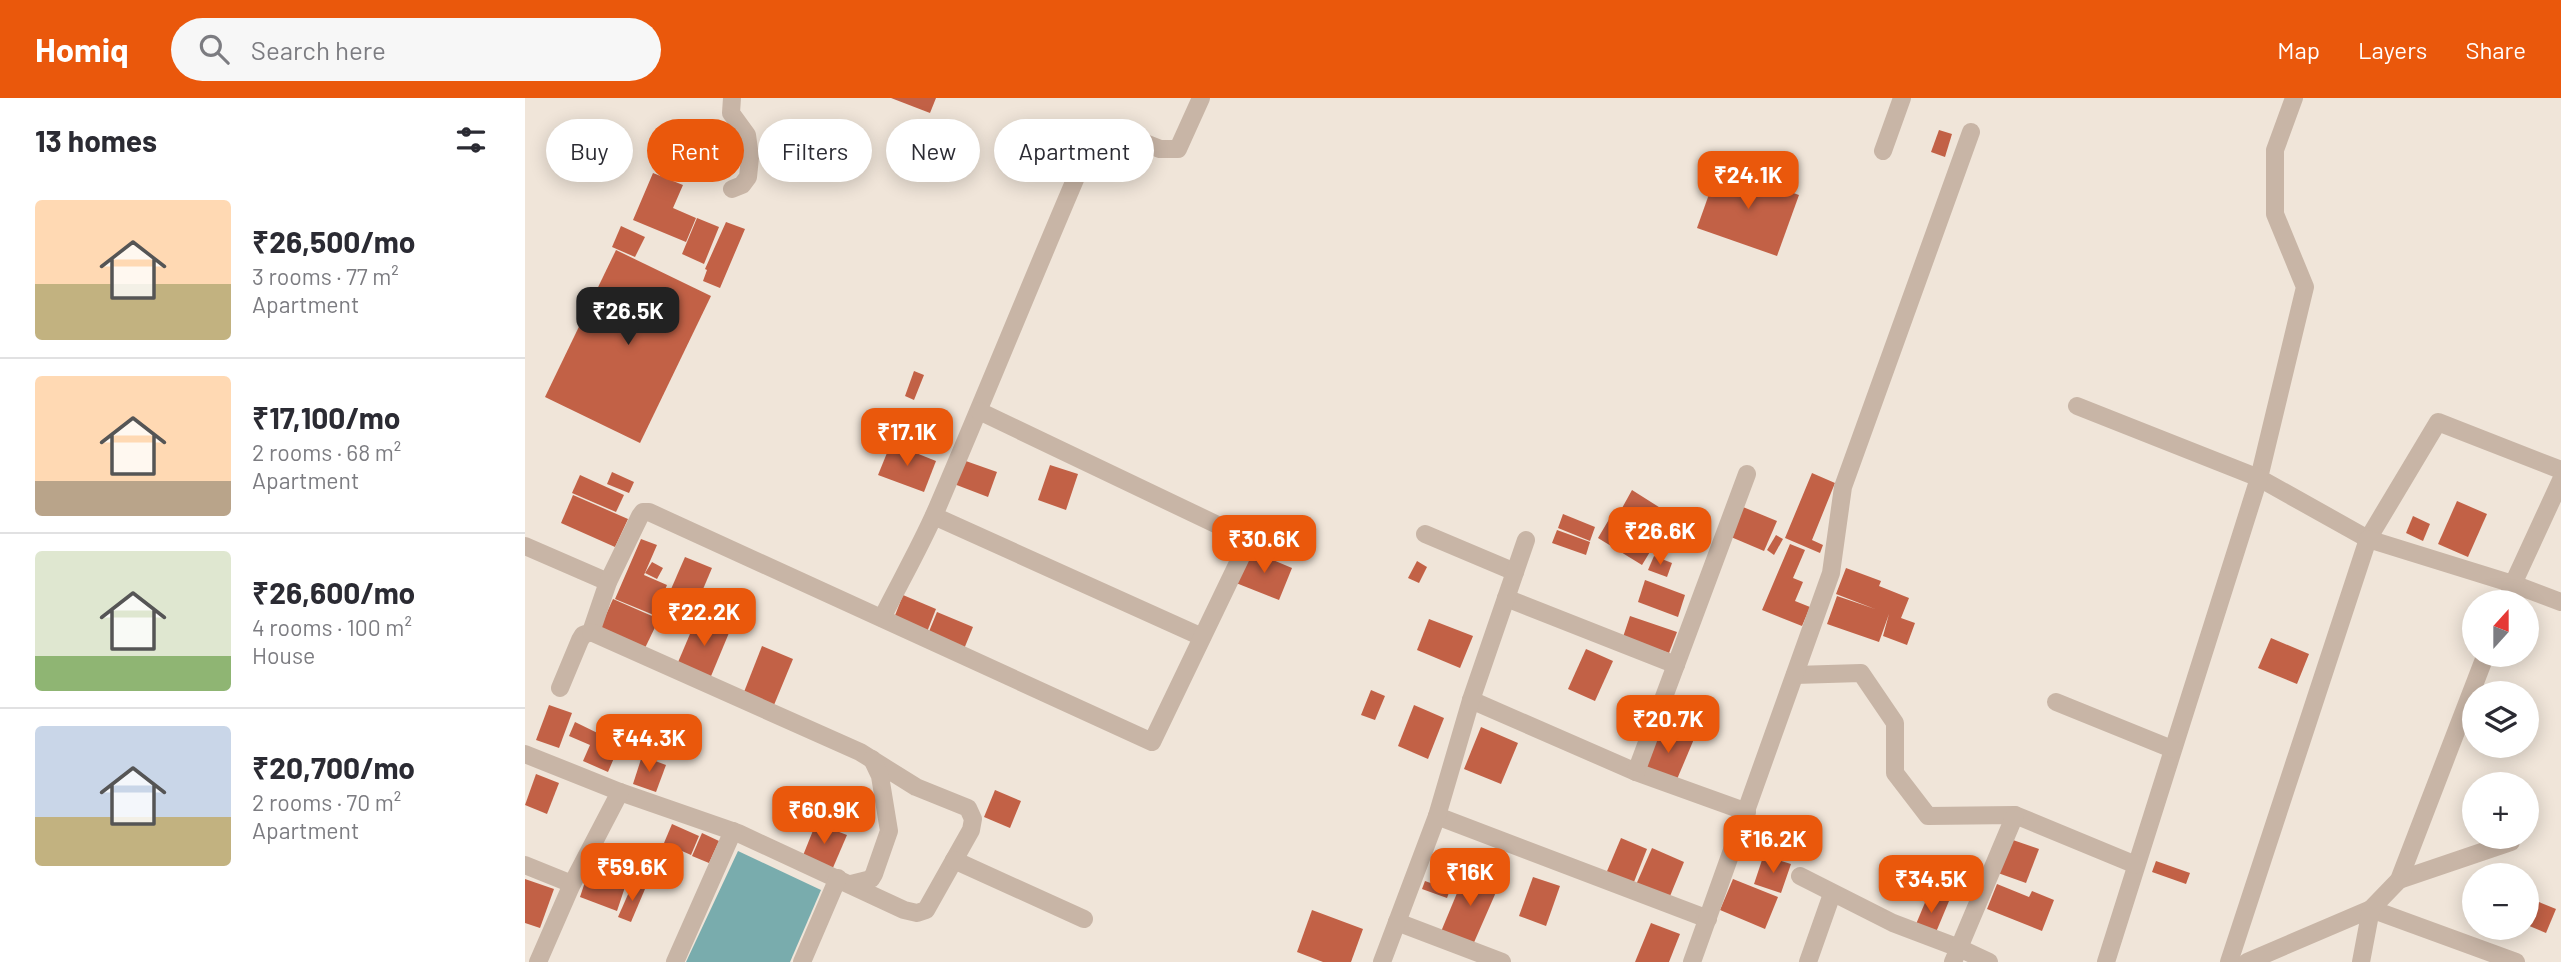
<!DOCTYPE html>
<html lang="en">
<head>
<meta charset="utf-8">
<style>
  body { margin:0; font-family:Barlow,sans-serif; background:#f7f7f7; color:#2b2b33; height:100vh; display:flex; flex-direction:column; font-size:26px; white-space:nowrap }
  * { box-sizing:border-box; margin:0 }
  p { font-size:23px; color:#7c7c81 }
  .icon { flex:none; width:38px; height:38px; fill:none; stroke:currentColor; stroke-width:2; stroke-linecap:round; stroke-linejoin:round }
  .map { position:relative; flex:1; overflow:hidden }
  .sheet { display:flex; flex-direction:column; background:#fff; width:525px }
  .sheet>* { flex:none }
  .hud { position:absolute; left:21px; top:21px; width:665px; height:63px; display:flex; gap:14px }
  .needle { width:46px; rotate:21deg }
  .fabs { position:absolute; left:1937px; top:492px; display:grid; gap:14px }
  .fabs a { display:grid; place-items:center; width:77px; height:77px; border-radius:50%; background:#fff; box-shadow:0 4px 18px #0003; font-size:35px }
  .price { position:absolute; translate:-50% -60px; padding:0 16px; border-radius:14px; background:#ea580c; color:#fff; font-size:23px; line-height:46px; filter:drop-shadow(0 2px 4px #0008) }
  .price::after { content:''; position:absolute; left:50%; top:42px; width:21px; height:16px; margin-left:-10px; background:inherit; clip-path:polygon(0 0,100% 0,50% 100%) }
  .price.on { background:#222; color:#fff }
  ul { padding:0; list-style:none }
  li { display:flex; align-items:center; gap:21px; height:175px; padding:0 35px }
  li+li { border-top:2px solid #e1e1e2 }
  li span { display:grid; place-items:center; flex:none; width:196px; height:140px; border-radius:7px; color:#555 }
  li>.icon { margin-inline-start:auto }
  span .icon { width:84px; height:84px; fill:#fffc; stroke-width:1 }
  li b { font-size:30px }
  h2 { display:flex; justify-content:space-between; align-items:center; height:84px; padding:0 35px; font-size:30px }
  .pill { padding:0 24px; border-radius:32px; background:#fff; box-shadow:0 4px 18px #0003; font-size:24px; line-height:63px }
  .pill.on { background:#ea580c; color:#fff }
  header { display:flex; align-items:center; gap:42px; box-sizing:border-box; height:98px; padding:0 35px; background:#ea580c; color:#fff }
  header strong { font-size:33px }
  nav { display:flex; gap:38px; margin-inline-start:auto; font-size:24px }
  .search { width:490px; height:63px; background:#f7f7f7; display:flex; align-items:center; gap:18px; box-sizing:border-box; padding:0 24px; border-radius:38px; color:#7c7c81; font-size:26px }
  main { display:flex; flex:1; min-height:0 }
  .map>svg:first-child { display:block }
  .water { fill:#79acad }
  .building { fill:#c26146 }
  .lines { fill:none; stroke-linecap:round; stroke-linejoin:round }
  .minor { stroke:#c8b5a6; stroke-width:18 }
</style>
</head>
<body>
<header>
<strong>Homiq</strong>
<div class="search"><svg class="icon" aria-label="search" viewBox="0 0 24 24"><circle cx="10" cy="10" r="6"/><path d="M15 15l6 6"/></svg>Search here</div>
<nav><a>Map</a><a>Layers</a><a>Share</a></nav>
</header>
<main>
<section class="sheet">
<h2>13 homes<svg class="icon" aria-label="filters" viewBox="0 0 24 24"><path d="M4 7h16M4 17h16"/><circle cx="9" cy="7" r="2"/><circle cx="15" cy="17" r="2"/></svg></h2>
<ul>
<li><span style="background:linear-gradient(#ffd9b3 60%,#c2b280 0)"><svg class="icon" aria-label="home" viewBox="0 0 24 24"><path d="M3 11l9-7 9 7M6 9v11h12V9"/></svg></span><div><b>₹26,500/mo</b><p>3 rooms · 77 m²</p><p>Apartment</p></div></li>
<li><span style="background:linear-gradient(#ffd9b3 75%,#b9a48a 0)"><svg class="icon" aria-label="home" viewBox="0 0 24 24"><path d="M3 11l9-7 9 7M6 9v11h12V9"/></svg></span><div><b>₹17,100/mo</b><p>2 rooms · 68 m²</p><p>Apartment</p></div></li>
<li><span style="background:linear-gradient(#dfe7d0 75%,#8fb573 0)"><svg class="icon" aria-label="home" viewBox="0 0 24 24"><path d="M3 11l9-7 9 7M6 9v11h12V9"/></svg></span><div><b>₹26,600/mo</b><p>4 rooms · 100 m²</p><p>House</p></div></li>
<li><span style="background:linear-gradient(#c9d6e8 65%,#c2b280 0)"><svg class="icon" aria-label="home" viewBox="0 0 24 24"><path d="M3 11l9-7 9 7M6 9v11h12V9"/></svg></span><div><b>₹20,700/mo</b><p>2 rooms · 70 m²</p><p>Apartment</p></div></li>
</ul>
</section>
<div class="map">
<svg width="2036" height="864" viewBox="0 0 2036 864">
  <rect width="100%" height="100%" fill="#f0e5d9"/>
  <path class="water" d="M213,753L296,792L265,864H161Z"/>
  <g class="building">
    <path d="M366,0H411L405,15Z"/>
    <path d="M1414,32L1427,36L1420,59L1406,54Z"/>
    <path d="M1194,68L1274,97L1252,158L1172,130Z"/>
    <path d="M128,75L158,87L148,110L171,120L161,144L108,122Z"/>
    <path d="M172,120L194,129L179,166L157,156Z"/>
    <path d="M201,124L220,131L195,190L178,183L182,172L180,171Z"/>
    <path d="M96,128L120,139L110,159L87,149Z"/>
    <path d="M91,152L186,198L115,345L20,299Z"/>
    <path d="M389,273L399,277L389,302L380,298Z"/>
    <path d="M366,345L411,363L399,394L353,377Z"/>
    <path d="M438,362L472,374L463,399L429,386Z"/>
    <path d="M525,367L553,376L541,412L513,402Z"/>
    <path d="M87,374L109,384L104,395L82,386Z"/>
    <path d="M1287,375L1310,385L1287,442L1298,447L1295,455L1260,440Z"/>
    <path d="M55,377L99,397L91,414L47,395Z"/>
    <path d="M1107,392L1137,411L1130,423L1140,429L1117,467L1073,440L1086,418L1091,421Z"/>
    <path d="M48,397L103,421L90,449L36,425Z"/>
    <path d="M1932,403L1962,416L1943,459L1913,446Z"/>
    <path d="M1218,409L1252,423L1239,453L1206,439Z"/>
    <path d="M1038,416L1070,429L1065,443L1033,430Z"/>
    <path d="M1888,418L1905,426L1898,443L1881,435Z"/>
    <path d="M1032,432L1065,444L1061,457L1027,445Z"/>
    <path d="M1251,437L1258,441L1249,457L1242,452Z"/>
    <path d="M116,441L132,447L119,477L142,487L135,504L141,507L136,520L90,501Z"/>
    <path d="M1265,446L1280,452L1268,480L1278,484L1270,503L1285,509L1277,528L1237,512Z"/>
    <path d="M724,452L767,470L754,502L711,485Z"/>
    <path d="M1129,458L1147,465L1142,479L1123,472Z"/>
    <path d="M160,459L187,470L170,510L143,498Z"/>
    <path d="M892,463L902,469L894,485L883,480Z"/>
    <path d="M127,464L138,470L132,481L120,475Z"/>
    <path d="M1321,470L1356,483L1354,488L1384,500L1376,520L1390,525L1382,547L1358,538L1364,516L1354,544L1302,526L1312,498L1350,511L1311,496Z"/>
    <path d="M1120,482L1160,497L1153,519L1113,504Z"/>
    <path d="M378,497L411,511L402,534L369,520Z"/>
    <path d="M88,501L134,521L120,550L75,530Z"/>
    <path d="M412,514L448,529L439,551L403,536Z"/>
    <path d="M173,517L206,530L184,583L151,569Z"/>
    <path d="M1105,518L1152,534L1144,555L1098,539Z"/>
    <path d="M904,521L948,538L935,570L892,552Z"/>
    <path d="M1746,540L1784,556L1772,586L1733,570Z"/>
    <path d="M237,548L268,561L249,607L219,594Z"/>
    <path d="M1061,551L1088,563L1070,603L1043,591Z"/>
    <path d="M846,592L860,598L850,622L836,617Z"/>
    <path d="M24,607L47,615L34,650L11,642Z"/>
    <path d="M889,607L919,620L903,661L873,648Z"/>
    <path d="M50,624L95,646L83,674L58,663L65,647L44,638Z"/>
    <path d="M1136,628L1169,641L1150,686L1117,673Z"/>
    <path d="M956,629L993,645L976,686L939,671Z"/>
    <path d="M117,658L141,667L131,694L108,686Z"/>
    <path d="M11,676L34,685L22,716L0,707Z"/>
    <path d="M470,692L496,703L485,730L459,719Z"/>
    <path d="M291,725L322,737L307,772L277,760Z"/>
    <path d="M147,726L174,738L166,757L139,745Z"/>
    <path d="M177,735L194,743L184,765L167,758Z"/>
    <path d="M1096,740L1122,751L1107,789L1080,778Z"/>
    <path d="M1485,741L1514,751L1501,785L1473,775Z"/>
    <path d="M1127,750L1159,764L1143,803L1110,789Z"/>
    <path d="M1250,761L1266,766L1256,795L1229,786L1237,762L1249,766Z"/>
    <path d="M1631,763L1665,775L1661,786L1627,774Z"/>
    <path d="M942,771L975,785L947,849L915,836Z"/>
    <path d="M63,775L100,789L92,813L55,799Z"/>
    <path d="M1008,779L1035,788L1021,828L994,818Z"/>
    <path d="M0,781L29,791L15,830L0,825Z"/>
    <path d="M1208,781L1253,799L1240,831L1195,812Z"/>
    <path d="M900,783L925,792L922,800L897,791Z"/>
    <path d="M108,785L120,791L106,824L93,819Z"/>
    <path d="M1472,786L1504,799L1507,793L1529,802L1517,833L1462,811Z"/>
    <path d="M1404,795L1424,803L1409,839L1389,831Z"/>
    <path d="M2009,802L2031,811L2021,835L2002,827V820Z"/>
    <path d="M787,812L838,831L826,864H798L772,854Z"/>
    <path d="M1126,825L1155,836L1144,864H1110Z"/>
  </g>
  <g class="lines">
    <g class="minor">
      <path d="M1769,0L1750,52V116L1780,189L1734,380L1843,441L1913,324L2036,372"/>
      <path d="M1358,53L1377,0"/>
      <path d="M207,91L217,87L223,79L225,59L222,37L206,15L207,0"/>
      <path d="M1552,308L1734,380L1581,864"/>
      <path d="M409,418L677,539"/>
      <path d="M900,436L990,474"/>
      <path d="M0,448L83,484"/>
      <path d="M981,500L1151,567"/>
      <path d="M1981,504L1988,486L2036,504"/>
      <path d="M357,520C374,486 394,451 410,415C464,289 515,162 570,35L584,31L635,51H653L676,0"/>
      <path d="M1270,577L1336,575L1370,625V675L1403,718L1490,717L1611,767"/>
      <path d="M35,590L55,542L58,537L66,534L83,484L115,418L118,414H124L627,644L724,442L454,313"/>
      <path d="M946,602L1111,674L1222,714"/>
      <path d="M1531,604L1647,651"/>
      <path d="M0,656L95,694L213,735L379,812L392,815L401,812L446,732L448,721L443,710L391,689L335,654L66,534"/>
      <path d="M1111,674L1222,376"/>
      <path d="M912,718L1183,821"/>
      <path d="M429,762L559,821"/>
      <path d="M0,767L47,786"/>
      <path d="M1275,778L1368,825L1434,850L1464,864"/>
      <path d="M1874,782L1986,744"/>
      <path d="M326,786L346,781L349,776L364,733L355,678L347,661"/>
      <path d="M872,824L977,864"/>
      <path d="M13,864L47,786L95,694"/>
      <path d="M150,864L208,733"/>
      <path d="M277,864L313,780"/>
      <path d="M857,864L912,718L946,602L1001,442"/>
      <path d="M1167,864L1306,475L1318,389L1446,34"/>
      <path d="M1283,864L1307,796"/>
      <path d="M1428,864L1490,717"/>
      <path d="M1704,864L1843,441L1988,486L2036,382"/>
      <path d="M1722,864L1846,811L1991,864"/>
      <path d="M1836,864L1846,811L1874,782L1961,556"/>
    </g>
  </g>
</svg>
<div class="fabs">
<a><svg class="needle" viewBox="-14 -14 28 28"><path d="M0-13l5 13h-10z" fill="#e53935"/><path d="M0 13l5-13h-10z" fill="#7c7c81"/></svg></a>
<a><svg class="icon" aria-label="layers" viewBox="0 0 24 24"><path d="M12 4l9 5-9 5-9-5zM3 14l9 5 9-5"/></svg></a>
<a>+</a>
<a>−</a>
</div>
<b class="price" style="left:1223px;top:113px">₹24.1K</b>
<b class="price on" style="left:103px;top:249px">₹26.5K</b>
<b class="price" style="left:382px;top:370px">₹17.1K</b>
<b class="price" style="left:1135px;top:469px">₹26.6K</b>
<b class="price" style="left:739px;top:477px">₹30.6K</b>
<b class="price" style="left:179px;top:550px">₹22.2K</b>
<b class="price" style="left:1143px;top:657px">₹20.7K</b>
<b class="price" style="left:124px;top:676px">₹44.3K</b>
<b class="price" style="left:299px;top:748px">₹60.9K</b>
<b class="price" style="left:1248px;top:777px">₹16.2K</b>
<b class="price" style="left:107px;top:805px">₹59.6K</b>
<b class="price" style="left:945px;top:810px">₹16K</b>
<b class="price" style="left:1406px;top:817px">₹34.5K</b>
<div class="hud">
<a class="pill">Buy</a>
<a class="pill on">Rent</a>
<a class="pill">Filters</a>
<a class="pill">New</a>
<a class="pill">Apartment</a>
</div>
</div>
</main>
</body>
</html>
